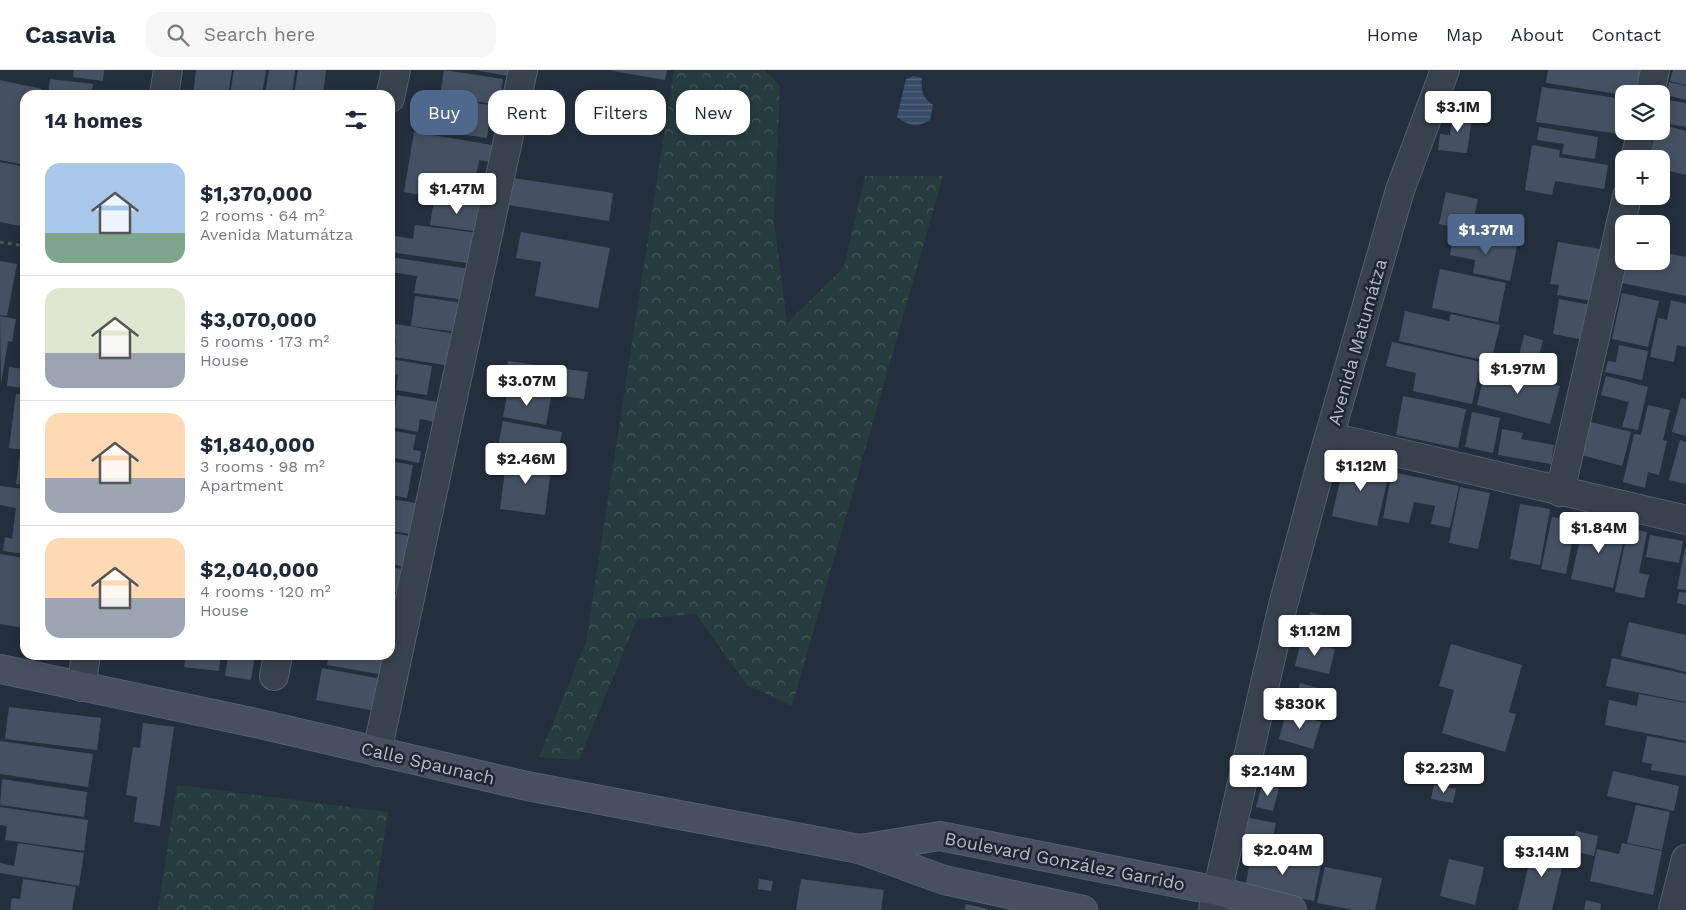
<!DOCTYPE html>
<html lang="en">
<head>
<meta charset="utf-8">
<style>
  body { margin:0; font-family:"Work Sans",sans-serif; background:#f6f6f7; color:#1f2937; height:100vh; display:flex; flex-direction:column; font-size:19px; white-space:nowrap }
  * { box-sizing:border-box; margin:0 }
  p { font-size:16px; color:#747a83 }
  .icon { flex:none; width:28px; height:28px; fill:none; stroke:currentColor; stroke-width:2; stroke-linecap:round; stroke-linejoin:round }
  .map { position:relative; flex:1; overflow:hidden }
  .panel { position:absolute; left:20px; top:20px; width:375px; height:570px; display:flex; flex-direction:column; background:#fff; border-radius:15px; box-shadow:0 2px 8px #0003 }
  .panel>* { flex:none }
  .hud { position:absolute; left:410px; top:20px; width:475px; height:45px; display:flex; gap:10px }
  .controls { position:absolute; left:1615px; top:15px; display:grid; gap:10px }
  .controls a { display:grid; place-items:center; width:55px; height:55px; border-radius:10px; background:#fff; box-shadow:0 2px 8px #0003; font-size:25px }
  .price { position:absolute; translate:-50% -42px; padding:0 11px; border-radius:5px; background:#fff; color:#222; font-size:16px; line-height:32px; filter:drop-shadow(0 1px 2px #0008) }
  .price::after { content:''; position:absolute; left:50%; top:30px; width:15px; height:11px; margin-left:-8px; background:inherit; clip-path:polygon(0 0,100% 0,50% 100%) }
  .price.selected { background:#4f688e; color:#fff }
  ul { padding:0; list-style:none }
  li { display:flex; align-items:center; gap:15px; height:125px; padding:0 25px }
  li+li { border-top:1px solid #e0e1e3 }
  li span { display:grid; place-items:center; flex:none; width:140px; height:100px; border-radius:15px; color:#555 }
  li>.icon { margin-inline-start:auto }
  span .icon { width:60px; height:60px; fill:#fffc; stroke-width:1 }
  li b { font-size:21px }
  h2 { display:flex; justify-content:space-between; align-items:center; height:60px; padding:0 25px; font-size:21px }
  .tag { padding:0 18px; border-radius:15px; background:#fff; box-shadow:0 2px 8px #0003; font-size:18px; line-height:45px }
  .tag.selected { background:#4f688e; color:#fff }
  header { display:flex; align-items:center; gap:30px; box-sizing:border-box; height:70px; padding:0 25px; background:#fff; border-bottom:1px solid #e0e1e3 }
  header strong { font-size:24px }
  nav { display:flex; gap:28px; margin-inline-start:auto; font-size:18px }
  .search { width:350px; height:45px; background:#f6f6f7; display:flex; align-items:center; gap:12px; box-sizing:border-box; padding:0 18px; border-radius:15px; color:#747a83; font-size:19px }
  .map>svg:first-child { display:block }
  .forest { fill:url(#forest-crowns) }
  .water { fill:url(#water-rules) }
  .building { fill:#455162 }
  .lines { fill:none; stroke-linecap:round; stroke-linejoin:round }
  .street-casing { stroke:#565f6c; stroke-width:30 }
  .secondary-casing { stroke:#565f6c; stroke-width:30 }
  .path { stroke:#44595c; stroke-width:3; stroke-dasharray:4 4; stroke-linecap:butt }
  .street { stroke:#38414e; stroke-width:28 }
  .secondary { stroke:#465061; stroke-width:28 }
  .labels { text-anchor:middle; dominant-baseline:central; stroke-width:5; stroke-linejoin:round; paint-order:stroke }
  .street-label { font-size:18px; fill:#b4bcc9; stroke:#1d2633 }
</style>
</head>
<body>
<header>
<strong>Casavia</strong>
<div class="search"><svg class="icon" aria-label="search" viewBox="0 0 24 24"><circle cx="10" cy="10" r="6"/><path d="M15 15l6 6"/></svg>Search here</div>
<nav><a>Home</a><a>Map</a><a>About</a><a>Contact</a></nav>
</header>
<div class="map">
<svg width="1686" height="840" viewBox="0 0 1686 840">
  <defs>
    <pattern id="forest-crowns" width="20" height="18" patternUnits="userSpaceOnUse" patternTransform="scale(1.25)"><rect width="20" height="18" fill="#263c3f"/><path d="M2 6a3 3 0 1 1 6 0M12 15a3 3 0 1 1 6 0" fill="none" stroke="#435659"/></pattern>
    <pattern id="water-rules" width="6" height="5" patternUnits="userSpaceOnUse" patternTransform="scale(1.25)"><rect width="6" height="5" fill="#394c67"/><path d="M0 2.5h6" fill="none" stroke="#53647b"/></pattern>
  </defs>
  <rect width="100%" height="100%" fill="#242f3e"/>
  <g class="forest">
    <path d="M674,0H764L780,16L774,151L787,253L844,197L865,106H943L792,636L747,615L696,544L637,549L579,690L539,687L586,572Z"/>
    <path d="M177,715L388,742L373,840H158Z"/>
  </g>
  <path class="water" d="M913,6L922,8C921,21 922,27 933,35L930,50C917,58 909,56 897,47L906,9Z"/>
  <g class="building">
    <path d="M74,0H104L103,11L73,7Z"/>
    <path d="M196,0H232L228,25H193Z"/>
    <path d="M234,0H266L262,25H230Z"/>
    <path d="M269,0H295L292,25H265Z"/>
    <path d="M298,0H326L323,25H294Z"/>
    <path d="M444,0L503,9L499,35L440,26Z"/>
    <path d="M475,0H509L508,6Z"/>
    <path d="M607,0H667L665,10Z"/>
    <path d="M1548,0H1644L1640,24L1624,25L1546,13Z"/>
    <path d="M1673,0H1686V15L1670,11Z"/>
    <path d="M50,9L93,14L91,25H48Z"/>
    <path d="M0,10L42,19L40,25H25V95L0,90Z"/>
    <path d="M1669,12L1686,16V30L1666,25Z"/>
    <path d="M1542,17L1624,29L1619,64L1536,52Z"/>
    <path d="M1667,30L1686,33V57L1663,53Z"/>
    <path d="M457,31L492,35L487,68L453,63Z"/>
    <path d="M1454,38L1473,41L1467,83L1438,80L1440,64L1450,65Z"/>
    <path d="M1661,54L1686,61V105L1661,99V89H1650L1657,61H1661Z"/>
    <path d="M1539,57L1598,67L1595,89L1562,84L1564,74L1537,70Z"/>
    <path d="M414,62L492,75L489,92L479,90L475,113L485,115L482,135L404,122Z"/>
    <path d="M1532,75L1560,80L1559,87L1608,95L1604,119L1555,111L1552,125L1525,120Z"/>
    <path d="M0,92L25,97V157L0,152Z"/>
    <path d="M513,108L613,123L609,151L508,135Z"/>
    <path d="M1446,122L1478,129L1471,161L1439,154Z"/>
    <path d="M434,129L484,136L480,162L430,155Z"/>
    <path d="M415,155L479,163L474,194L390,182V165L413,169Z"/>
    <path d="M521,162L610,178L598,238L535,226L541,192L516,188Z"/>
    <path d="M1454,163L1517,176L1510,211L1473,203L1475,190L1450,185Z"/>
    <path d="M1558,172L1601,179L1592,231L1557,225L1559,215L1550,214Z"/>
    <path d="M1661,182L1686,187V226L1617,212L1624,191H1661Z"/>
    <path d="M390,187L470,199L465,230L414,223L417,206L390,202Z"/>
    <path d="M0,191L17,194L7,246L0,245Z"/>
    <path d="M23,191H25V210L21,209Z"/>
    <path d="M1440,199L1506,213L1498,252L1432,238Z"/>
    <path d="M1622,223L1659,231L1648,277L1612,269Z"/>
    <path d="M415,226L462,233L458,262L411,256Z"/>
    <path d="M1559,229L1591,235L1585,270L1553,264Z"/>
    <path d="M1671,230L1686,234V277L1677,275L1674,292L1650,287L1658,248L1667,250Z"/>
    <path d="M1405,241L1449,251L1451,244L1500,255L1491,292L1399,271Z"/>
    <path d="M0,246L16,249L12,272L8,271L1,314Z"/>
    <path d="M390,253L456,264L451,296L393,287L396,269L390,268Z"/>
    <path d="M1524,265L1543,270L1533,307L1515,302Z"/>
    <path d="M1392,272L1481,292L1472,334L1413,321L1416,303L1386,296Z"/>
    <path d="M1619,275L1648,281L1642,310L1605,302L1608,291L1616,292Z"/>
    <path d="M391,289L432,296L427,325L396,320L398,305L390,304Z"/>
    <path d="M508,291L588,302L584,329L527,321L529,307L506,304Z"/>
    <path d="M9,297L25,299V318L7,316Z"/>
    <path d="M1486,297L1560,316L1550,354L1477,335Z"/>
    <path d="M1606,306L1648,317L1638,360L1622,357L1629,332L1601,325Z"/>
    <path d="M508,319L551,327L546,355L503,347Z"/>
    <path d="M16,324L25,325V380L9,378Z"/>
    <path d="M397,325L444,333L441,353L420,349L418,362L392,357Z"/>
    <path d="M1403,326L1466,339L1458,378L1396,365Z"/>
    <path d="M1681,328L1686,329V366L1672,362Z"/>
    <path d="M1648,335L1670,340L1663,370L1667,371L1659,405L1648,402L1645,418L1623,412L1634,364L1641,365Z"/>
    <path d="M1472,342L1500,348L1493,383L1465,377Z"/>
    <path d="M503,351L562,362L557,388L498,376Z"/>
    <path d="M1587,351L1631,362L1622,396L1578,384Z"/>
    <path d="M1502,359L1523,363L1521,369L1554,375L1551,394L1498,385Z"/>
    <path d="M390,360L416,365L413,380L421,381L419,393L390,387Z"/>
    <path d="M1680,370L1686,372V414L1669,410Z"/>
    <path d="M20,383L25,384V415L16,414Z"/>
    <path d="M507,385L552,391L545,445L500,439Z"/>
    <path d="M1345,388L1390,398L1377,456L1332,446Z"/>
    <path d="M390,391L413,395L407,428L390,425Z"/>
    <path d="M1392,402L1459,416L1450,458L1431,454L1435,436L1414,432L1409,453L1383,448Z"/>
    <path d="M0,416L25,419V484L3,481L5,467L12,469L16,438L0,435Z"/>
    <path d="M1460,417L1490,423L1478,479L1449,473Z"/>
    <path d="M390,429L423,434L418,465L390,461Z"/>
    <path d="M1520,434L1550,439L1540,495L1510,489Z"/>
    <path d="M1552,447L1576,451L1566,504L1541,499Z"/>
    <path d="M1584,451L1626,460L1613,518L1571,509Z"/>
    <path d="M1628,458L1647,462L1639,503L1649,505L1644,528L1615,522Z"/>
    <path d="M390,463L417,467L412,498L390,494Z"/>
    <path d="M1650,465L1683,471L1679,493L1646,487Z"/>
    <path d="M1685,478H1686V520L1677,519Z"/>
    <path d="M0,484L25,488V558L0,554Z"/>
    <path d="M390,497L409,500L405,524L390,521Z"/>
    <path d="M1679,522L1686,523V535L1677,533Z"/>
    <path d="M1310,542L1341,549L1336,567L1307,560Z"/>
    <path d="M1629,552L1686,565V602L1621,586Z"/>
    <path d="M1301,571L1335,579L1329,604L1295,596Z"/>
    <path d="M1451,574L1522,595L1509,642L1516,644L1505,682L1442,663L1454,620L1439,616Z"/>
    <path d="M186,585H221L219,601L184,597Z"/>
    <path d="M228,585H255L251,610L225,606Z"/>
    <path d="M329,585H390V606L327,595Z"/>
    <path d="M1612,588L1686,604V632L1606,616Z"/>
    <path d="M322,598L387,610L381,642L316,630Z"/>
    <path d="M1300,613L1333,622L1327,645L1294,636Z"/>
    <path d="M1639,624L1686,633V671L1605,655L1609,630L1637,636Z"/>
    <path d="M9,637L101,648L97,680L5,669Z"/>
    <path d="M1286,642L1321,652L1313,679L1279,669Z"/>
    <path d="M143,653L174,657L160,756L134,752L137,727L126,725L133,677L140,678Z"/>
    <path d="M1647,666L1686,673V706L1651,700L1652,694L1642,692Z"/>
    <path d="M0,671L93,684L88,717L0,704Z"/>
    <path d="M1613,701L1679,716L1674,741L1607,726Z"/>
    <path d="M2,709L87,722L84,747L0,735Z"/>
    <path d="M1262,714L1279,718L1273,741L1256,737Z"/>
    <path d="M1434,715L1456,719L1453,733L1431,729Z"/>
    <path d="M1636,735L1670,742L1662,780L1627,773Z"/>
    <path d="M0,737L88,750L84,781L5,770L7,756L0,755Z"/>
    <path d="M1244,747L1276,753L1270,783L1239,777Z"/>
    <path d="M1576,761L1598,766L1594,786L1572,781Z"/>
    <path d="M18,773L84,783L79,816L0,803V793L14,796Z"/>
    <path d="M1534,773L1566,781L1552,840H1518Z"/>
    <path d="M1622,773L1662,781L1653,825L1590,811L1597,779L1619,784Z"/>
    <path d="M1252,781L1321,794L1314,831L1245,818Z"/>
    <path d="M1449,789L1484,797L1475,835L1440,826Z"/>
    <path d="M1325,797L1382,808L1375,840H1354L1317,833Z"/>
    <path d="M23,809L76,817L72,840H10L12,828L20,829Z"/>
    <path d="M759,809L773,811L771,821L758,819Z"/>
    <path d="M801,809L884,820L881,840H796Z"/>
    <path d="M1586,830L1601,834L1600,840H1584Z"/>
    <path d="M966,834L988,839V840H964Z"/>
  </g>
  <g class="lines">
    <defs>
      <g id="street">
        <path d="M1650,24L1655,0"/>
        <path d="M164,25L168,0"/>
        <path d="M390,28L396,0"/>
        <path d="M1635,89L1642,61"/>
        <path d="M1331,367L1686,450"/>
        <path d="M1560,422L1627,126"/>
        <path d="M274,606L278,585"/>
        <path d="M81,617L86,585"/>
        <path d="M377,682L523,0"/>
        <path d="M1213,840L1283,535L1319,402L1400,120L1445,0"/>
        <path d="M1673,840L1686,789"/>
      </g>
      <g id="secondary">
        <path d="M0,599L251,652L527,716L859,779L944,810L1083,840"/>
        <path d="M860,779L940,766L1218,821L1292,840"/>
      </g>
    </defs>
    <use href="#street" class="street-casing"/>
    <use href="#secondary" class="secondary-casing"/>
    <path class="path" d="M0,172L25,176"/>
    <use href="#street" class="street"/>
    <use href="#secondary" class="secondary"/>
  </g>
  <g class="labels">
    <g class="street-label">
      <text transform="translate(1357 272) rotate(-74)">Avenida Matumátza</text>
      <text transform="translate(428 693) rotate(13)">Calle Spaunach</text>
      <text transform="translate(1065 791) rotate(11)">Boulevard González Garrido</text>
    </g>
  </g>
</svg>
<div class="controls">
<a><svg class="icon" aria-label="layers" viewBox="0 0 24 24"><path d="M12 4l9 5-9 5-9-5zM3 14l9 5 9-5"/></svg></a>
<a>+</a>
<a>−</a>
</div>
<b class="price" style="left:1458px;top:63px">$3.1M</b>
<b class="price" style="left:457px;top:145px">$1.47M</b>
<b class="price selected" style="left:1486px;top:186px">$1.37M</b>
<b class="price" style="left:1518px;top:325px">$1.97M</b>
<b class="price" style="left:527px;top:337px">$3.07M</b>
<b class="price" style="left:526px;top:415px">$2.46M</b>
<b class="price" style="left:1361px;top:422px">$1.12M</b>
<b class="price" style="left:1599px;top:484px">$1.84M</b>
<b class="price" style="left:1315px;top:587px">$1.12M</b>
<b class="price" style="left:1300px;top:660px">$830K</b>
<b class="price" style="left:1444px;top:724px">$2.23M</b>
<b class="price" style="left:1268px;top:727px">$2.14M</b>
<b class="price" style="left:1283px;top:806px">$2.04M</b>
<b class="price" style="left:1542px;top:808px">$3.14M</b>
<div class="hud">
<a class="tag selected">Buy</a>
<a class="tag">Rent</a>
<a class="tag">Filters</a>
<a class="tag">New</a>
</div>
<section class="panel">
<h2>14 homes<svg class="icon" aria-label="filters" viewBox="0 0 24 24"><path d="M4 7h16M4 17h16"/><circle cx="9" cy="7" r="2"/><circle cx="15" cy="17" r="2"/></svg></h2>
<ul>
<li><span style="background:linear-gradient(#a9c7e8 70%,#7fa58c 0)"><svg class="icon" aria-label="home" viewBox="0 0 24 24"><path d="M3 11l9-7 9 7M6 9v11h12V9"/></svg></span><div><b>$1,370,000</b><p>2 rooms · 64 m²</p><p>Avenida Matumátza</p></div></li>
<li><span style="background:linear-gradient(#dfe7d0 65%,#9aa5b1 0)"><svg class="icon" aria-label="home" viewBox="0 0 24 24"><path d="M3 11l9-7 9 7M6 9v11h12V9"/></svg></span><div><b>$3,070,000</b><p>5 rooms · 173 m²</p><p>House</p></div></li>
<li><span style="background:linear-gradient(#ffd9b3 65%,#9aa5b1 0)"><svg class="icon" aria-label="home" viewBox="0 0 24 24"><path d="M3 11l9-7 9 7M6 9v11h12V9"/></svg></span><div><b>$1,840,000</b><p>3 rooms · 98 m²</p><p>Apartment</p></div></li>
<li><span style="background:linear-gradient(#ffd9b3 60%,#9aa5b1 0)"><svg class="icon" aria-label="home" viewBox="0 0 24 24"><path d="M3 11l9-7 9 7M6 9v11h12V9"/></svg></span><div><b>$2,040,000</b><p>4 rooms · 120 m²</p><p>House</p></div></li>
</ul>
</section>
</div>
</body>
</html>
